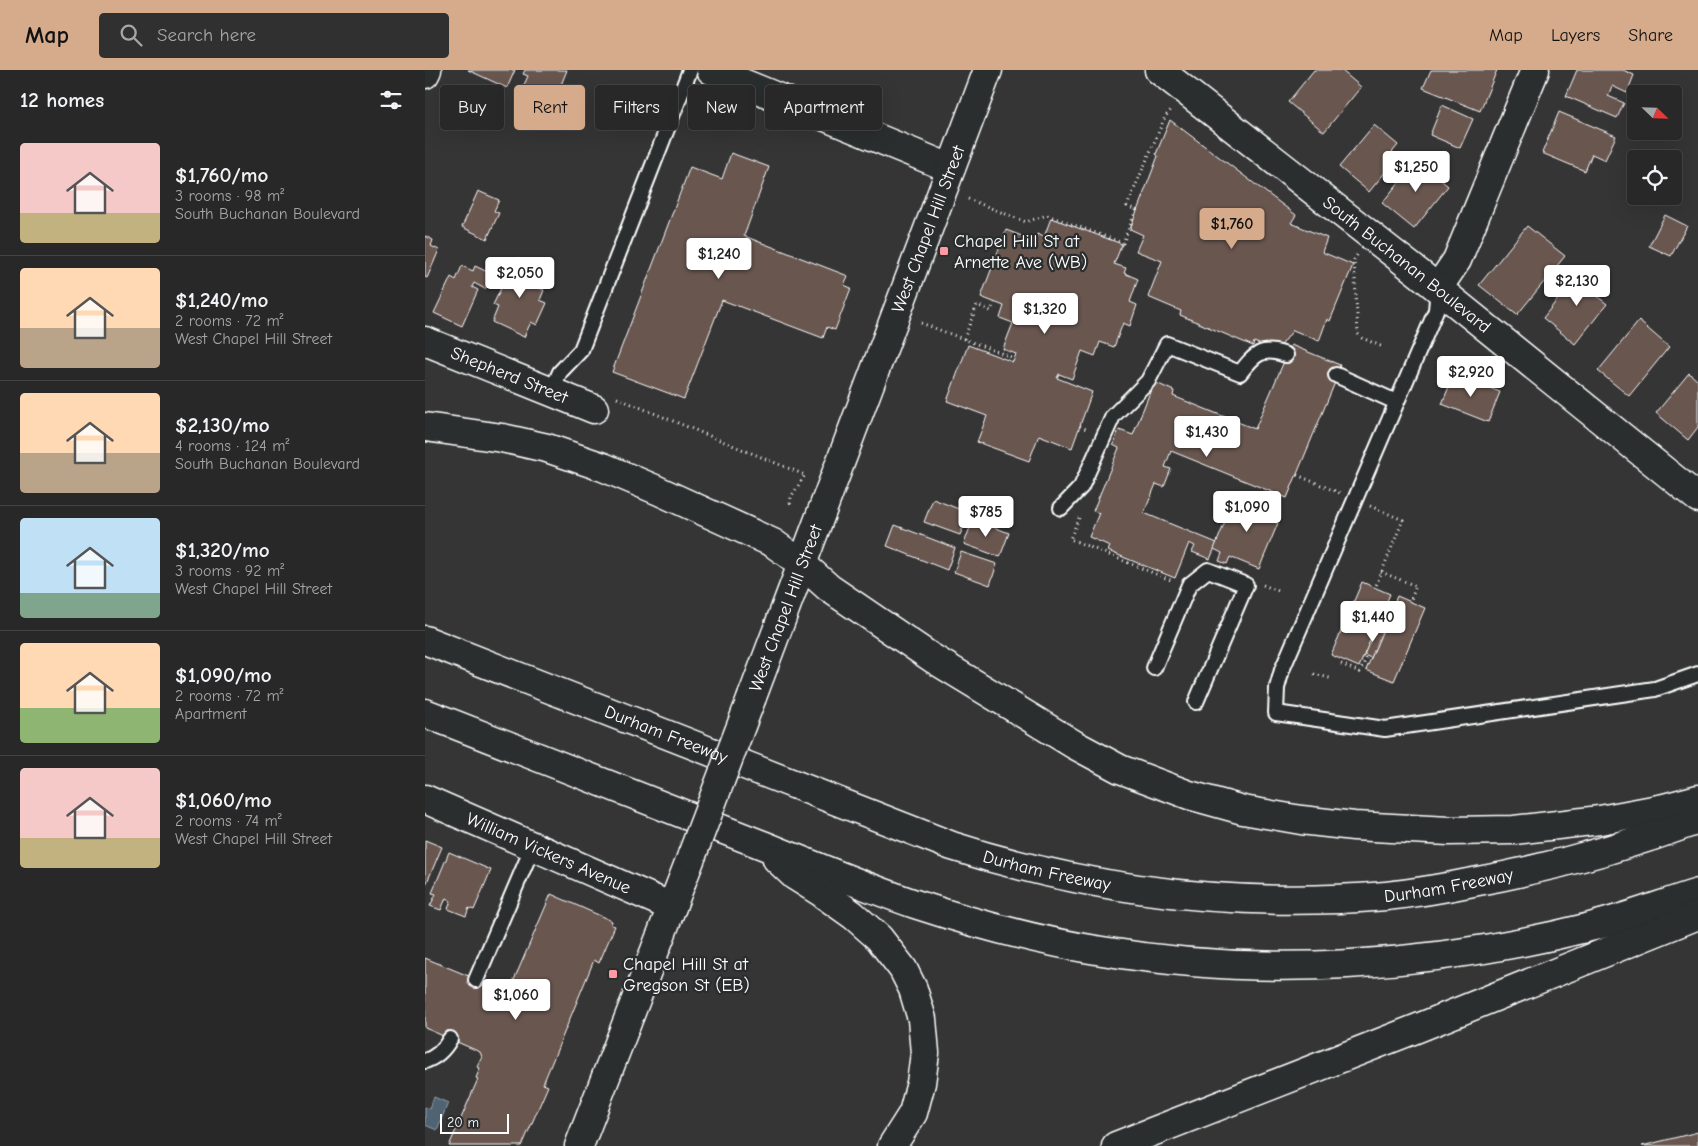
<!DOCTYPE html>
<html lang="en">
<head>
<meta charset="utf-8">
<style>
  body { margin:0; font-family:"Comic Neue",sans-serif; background:#303030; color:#f1f3f6; height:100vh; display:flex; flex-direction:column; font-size:19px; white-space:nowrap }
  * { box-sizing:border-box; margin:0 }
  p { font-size:16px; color:#a5a6a8 }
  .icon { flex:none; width:28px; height:28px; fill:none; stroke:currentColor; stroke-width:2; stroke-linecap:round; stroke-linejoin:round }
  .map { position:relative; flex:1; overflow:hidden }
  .details { display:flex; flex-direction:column; background:#282828; width:425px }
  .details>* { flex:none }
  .banner { position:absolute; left:15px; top:15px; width:475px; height:45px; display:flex; gap:10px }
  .needle { width:32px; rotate:113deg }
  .buttons { position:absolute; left:1202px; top:15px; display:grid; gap:10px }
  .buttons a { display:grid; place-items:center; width:55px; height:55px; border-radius:5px; background:#282828; box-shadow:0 5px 20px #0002,0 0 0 1px #444445; font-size:25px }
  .scale { position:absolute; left:15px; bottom:12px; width:69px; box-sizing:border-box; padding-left:5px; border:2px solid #fff; border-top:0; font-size:14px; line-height:18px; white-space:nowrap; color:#fff; -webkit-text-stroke:4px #2a2d2e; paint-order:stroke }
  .price { position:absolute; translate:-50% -42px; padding:0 11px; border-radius:5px; background:#fff; color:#222; font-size:16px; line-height:32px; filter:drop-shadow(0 1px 2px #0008) }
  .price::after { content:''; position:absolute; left:50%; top:30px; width:15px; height:11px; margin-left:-8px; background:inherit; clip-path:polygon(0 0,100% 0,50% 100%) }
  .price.selected { background:#d6ab8b; color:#111 }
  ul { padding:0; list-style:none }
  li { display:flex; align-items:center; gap:15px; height:125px; padding:0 20px }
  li+li { border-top:1px solid #444445 }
  li span { display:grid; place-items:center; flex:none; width:140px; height:100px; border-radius:5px; color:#555 }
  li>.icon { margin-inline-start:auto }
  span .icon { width:60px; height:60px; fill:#fffc; stroke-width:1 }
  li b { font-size:21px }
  h2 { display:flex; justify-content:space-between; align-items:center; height:60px; padding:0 20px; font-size:21px }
  .chip { padding:0 18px; border-radius:5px; background:#282828; box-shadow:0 5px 20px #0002,0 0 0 1px #444445; font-size:18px; line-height:45px }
  .chip.selected { background:#d6ab8b; color:#111 }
  header { display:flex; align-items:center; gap:30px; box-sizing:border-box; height:70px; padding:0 25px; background:#d6ab8b; color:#111 }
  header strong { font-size:24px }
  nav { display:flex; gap:28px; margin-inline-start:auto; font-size:18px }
  .search { width:350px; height:45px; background:#303030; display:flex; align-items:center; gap:12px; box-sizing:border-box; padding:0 18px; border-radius:5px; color:#a5a6a8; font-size:19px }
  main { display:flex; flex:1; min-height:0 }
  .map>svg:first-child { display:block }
  .water { fill:#506373; stroke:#96a1ab }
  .building { fill:#685750; stroke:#fff }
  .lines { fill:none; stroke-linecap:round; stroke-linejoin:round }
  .lane-casing { stroke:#fff; stroke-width:18 }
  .street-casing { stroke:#fff; stroke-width:31 }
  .secondary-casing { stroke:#fff; stroke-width:31 }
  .highway-casing { stroke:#fff; stroke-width:31 }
  .path { stroke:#fff; stroke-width:3; stroke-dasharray:1 4; stroke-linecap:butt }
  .lane { stroke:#2a2d2e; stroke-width:14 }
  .street { stroke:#2a2d2e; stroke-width:28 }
  .secondary { stroke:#2a2d2e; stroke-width:28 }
  .highway { stroke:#2a2d2e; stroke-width:28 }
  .secondary-bridge-casing { stroke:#fff; stroke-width:31; stroke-linecap:butt }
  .secondary-bridge { stroke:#2a2d2e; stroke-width:28 }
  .poi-dot { fill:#ff9aa2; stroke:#2a2d2e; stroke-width:2 }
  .labels { text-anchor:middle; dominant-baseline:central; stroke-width:4.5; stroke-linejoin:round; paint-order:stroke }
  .street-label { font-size:18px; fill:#fff; stroke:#2a2d2e }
  .poi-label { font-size:18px; fill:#fff; stroke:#2a2d2e; text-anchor:start }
</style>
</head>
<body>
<header>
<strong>Map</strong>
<div class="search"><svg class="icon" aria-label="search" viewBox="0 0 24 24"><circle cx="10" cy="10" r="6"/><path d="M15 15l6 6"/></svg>Search here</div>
<nav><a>Map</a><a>Layers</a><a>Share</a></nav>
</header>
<main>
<section class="details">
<h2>12 homes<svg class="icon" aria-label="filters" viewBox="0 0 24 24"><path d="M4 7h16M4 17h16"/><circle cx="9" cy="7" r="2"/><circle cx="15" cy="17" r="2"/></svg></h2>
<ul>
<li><span style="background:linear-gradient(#f6c9c9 70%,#c2b280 0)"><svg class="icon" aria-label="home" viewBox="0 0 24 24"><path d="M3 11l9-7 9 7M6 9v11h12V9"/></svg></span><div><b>$1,760/mo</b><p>3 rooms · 98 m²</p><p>South Buchanan Boulevard</p></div></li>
<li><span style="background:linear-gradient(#ffd9b3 60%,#b9a48a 0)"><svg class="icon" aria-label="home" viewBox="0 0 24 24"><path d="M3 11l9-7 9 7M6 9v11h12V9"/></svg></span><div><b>$1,240/mo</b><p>2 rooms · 72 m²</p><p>West Chapel Hill Street</p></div></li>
<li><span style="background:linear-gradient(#ffd9b3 60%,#b9a48a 0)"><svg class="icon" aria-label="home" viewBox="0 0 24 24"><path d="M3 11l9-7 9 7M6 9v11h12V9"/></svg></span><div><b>$2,130/mo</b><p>4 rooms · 124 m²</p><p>South Buchanan Boulevard</p></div></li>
<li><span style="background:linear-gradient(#bfe0f5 75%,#7fa58c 0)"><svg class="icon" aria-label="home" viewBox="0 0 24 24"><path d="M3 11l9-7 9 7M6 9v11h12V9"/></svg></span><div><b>$1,320/mo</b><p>3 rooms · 92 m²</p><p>West Chapel Hill Street</p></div></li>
<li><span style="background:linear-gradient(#ffd9b3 65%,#8fb573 0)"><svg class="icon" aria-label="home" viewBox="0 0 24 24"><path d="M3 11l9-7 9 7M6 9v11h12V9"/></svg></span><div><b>$1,090/mo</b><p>2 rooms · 72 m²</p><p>Apartment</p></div></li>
<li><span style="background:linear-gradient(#f6c9c9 70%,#c2b280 0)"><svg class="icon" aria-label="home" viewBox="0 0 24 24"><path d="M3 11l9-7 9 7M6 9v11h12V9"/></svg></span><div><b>$1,060/mo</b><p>2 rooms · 74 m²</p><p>West Chapel Hill Street</p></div></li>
</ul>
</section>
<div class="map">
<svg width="1273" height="1076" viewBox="0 0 1273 1076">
  <rect width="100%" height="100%" fill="#363535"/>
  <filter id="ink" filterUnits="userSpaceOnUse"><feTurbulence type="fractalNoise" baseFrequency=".02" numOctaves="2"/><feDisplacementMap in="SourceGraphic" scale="10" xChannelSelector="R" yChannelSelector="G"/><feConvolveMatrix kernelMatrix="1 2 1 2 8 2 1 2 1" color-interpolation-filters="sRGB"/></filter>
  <g filter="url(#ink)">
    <path class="water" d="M9,1027L23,1033L12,1060L0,1055V1037L4,1039Z"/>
    <g class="building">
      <path d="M43,0H90L82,18Z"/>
      <path d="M100,0H142L134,20L131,19L122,41L108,35L110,31L95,24L103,6L98,4Z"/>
      <path d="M889,0H916L936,17L899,62L863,32Z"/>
      <path d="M1006,0H1072L1055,41L998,18Z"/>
      <path d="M1152,0H1198L1209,5L1202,23L1187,16L1183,26L1199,33L1192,48L1141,26Z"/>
      <path d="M1017,35L1048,49L1035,78L1005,65Z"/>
      <path d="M1134,42L1191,66L1180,90L1167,84L1160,101L1117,83Z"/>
      <path d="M745,50L871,145L866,153L902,168L897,182L928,195L905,251L902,249L894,271L868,260L855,277L849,280L829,272L828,276L755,245L756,241L723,227L737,191L711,181L718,165L705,159L733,86L731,84Z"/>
      <path d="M949,55L973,75L960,91L966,95L944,122L914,97Z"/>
      <path d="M306,83L344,97L319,166L423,206L419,215L426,218L410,260L402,257L398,268L297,230L259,329L187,302L265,97L297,109Z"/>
      <path d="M996,85L1011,98L1007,103L1023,116L989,159L957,133Z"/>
      <path d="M53,121L74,130L69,141L74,143L62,169L37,157Z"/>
      <path d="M1240,145L1262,156L1246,186L1224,176Z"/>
      <path d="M626,148L697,174L689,194L701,198L699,203L713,209L705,232L712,235L705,256L698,253L689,277L675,272L670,286L657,281L647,309L634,304L632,308L667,322L647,378L614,365L604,391L552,372L562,346L522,331L543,275L588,292L591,284L578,279L588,253L575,248L579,236L556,227L581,160L610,171L612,164L619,167Z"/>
      <path d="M1102,156L1140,186L1092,245L1054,215Z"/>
      <path d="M0,166L8,170L6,176L14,180L2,208L0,207Z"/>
      <path d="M94,188L118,199L110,216L119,220L115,230L122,233L112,255L106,252L99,267L67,252L73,237L68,235L78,214L81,215Z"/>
      <path d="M37,196L48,201L50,196L67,204L60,219L49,213L47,217L53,220L37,256L9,243L26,207L31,210Z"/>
      <path d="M1158,197L1177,211L1168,223L1182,234L1150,274L1118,248Z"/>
      <path d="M1214,251L1244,277L1204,326L1173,301Z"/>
      <path d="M866,275L915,295L909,309L911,310L862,428L746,381L740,397L746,399L739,417L731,414L719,443L792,473L785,489L767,482L770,476L764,473L750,508L683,481L685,476L664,467L674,443L668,441L694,378L688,375L691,367L694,360L708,365L729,312L749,321L748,326L830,359Z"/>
      <path d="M1264,303L1273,311V357L1263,370L1231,343Z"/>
      <path d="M1029,304L1075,322L1063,352L1017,334Z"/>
      <path d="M821,424L850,436L844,450L853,453L834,499L805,487L802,494L794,491L797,483L789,479L807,435L815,439Z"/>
      <path d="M508,429L544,443L535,465L499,452Z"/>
      <path d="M548,449L584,463L575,487L539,474Z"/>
      <path d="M470,455L530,478L522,500L462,476Z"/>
      <path d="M536,482L572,494L565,515L529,502Z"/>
      <path d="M937,512L965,524L934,597L906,585Z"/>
      <path d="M972,526L1000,538L969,611L941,600Z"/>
      <path d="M950,559L957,562L946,588L939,585Z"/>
      <path d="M0,770L17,777L0,817Z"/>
      <path d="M24,782L66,800L49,840L44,838L41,846L23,839L26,831L21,828L16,840L5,836L11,824L7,823Z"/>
      <path d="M126,824L187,851L186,855L190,856L174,893L169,890L118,1014L123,1016L97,1076H24L53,1009L51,1008L55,998L52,997L57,987L55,982L0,958V888L80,921L86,917Z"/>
      <path d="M1273,1062V1076H1217Z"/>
    </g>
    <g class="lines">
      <defs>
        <g id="lane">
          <path d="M1013,218L1011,240L1007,250L857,600L852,618L851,643L960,659L1230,619L1273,604"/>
          <path d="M911,305L971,332"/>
          <path d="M126,322L135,302L156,280L265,0"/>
          <path d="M636,438L656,417L688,346L723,311L742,274L815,303C829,285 836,276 861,285"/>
          <path d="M729,598L764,515L783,500L821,515L771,632"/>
          <path d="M51,910L108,776"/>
          <path d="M0,991C12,987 19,980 25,969"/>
        </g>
        <g id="street">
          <path d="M286,0L525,98"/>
          <path d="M0,4L2,0"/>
          <path d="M1013,218L1032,190L1110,0"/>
          <path id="s1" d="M0,271L169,339"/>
          <path id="s2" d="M0,729L247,837"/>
        </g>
        <g id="secondary">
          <path id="s3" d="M734,0L995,204L1273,428"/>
          <path id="s4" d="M327,627L563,0"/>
          <path d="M154,1076L267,785"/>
        </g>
        <g id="highway">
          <path d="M0,357L77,368L122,378L178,397L232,420L348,473L376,493L404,518L507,588L650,675L695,699L764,725L818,740L876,750L929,756L1024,761L1089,760L1175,750L1239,738L1273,729"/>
          <path id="s5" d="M0,570L527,776C667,821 814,838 961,826C990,823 1019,818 1048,812C1125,798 1200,777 1273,750"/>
          <path d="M0,643C111,687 223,730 335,774C386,794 437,816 490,834C551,854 613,871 677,881C839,908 1006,897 1165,857C1202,848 1237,834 1273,823"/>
          <path d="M352,789L370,806L397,823L428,845L454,868L478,899L488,919L497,949L500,983L496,1013L488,1043L467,1076"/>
          <path d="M691,1076L993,958L1273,845"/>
        </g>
      </defs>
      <use href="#lane" class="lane-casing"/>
      <use href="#street" class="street-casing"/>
      <use href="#secondary" class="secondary-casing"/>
      <use href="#highway" class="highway-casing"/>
      <g class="path">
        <path d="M543,129L601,152L622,145L698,173L711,140L702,136L740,47L746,40"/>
        <path d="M932,185L929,190L933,264L937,268L958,277"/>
        <path d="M496,253L589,288"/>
        <path d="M539,269L552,235L566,241L569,233"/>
        <path d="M192,328L380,405L366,427L365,435"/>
        <path d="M655,356L663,360"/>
        <path d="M872,405L915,423"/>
        <path d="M945,436L978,450L950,518"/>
        <path d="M654,448L645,469L748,511"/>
        <path d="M956,502L991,516L985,532"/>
        <path d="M838,515L856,522"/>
        <path d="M916,594L935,602L942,586"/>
        <path d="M889,604L908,609"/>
      </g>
      <use href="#lane" class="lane"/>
      <use href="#street" class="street"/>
      <use href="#secondary" class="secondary"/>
      <use href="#highway" class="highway"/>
      <defs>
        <path id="secondary-bridge" d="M267,785L327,627"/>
      </defs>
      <use href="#secondary-bridge" class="secondary-bridge-casing"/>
      <use href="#secondary-bridge" class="secondary-bridge"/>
    </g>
  </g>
  <g class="poi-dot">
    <rect x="514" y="176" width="10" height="10" rx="2.5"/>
    <rect x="183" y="899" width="10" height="10" rx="2.5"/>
  </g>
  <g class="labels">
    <g class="street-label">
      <text stroke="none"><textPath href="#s4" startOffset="500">West Chapel Hill Street</textPath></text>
      <text stroke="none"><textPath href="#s3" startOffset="315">South Buchanan Boulevard</textPath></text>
      <text stroke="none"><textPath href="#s1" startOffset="91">Shepherd Street</textPath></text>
      <text stroke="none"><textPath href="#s4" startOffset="95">West Chapel Hill Street</textPath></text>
      <text stroke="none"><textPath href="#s5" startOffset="259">Durham Freeway</textPath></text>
      <text stroke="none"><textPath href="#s2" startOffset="135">William Vickers Avenue</textPath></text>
      <text stroke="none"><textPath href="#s5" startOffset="664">Durham Freeway</textPath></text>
      <text stroke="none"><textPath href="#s5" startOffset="1069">Durham Freeway</textPath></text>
    </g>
    <g class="poi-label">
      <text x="529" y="171">Chapel Hill St at<tspan x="529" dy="21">Arnette Ave (WB)</tspan></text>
      <text x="198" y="894">Chapel Hill St at<tspan x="198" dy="21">Gregson St (EB)</tspan></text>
    </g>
  </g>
</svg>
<div class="buttons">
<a><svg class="needle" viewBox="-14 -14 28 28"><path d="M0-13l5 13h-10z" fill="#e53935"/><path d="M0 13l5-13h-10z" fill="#a5a6a8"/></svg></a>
<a><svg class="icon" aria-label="locate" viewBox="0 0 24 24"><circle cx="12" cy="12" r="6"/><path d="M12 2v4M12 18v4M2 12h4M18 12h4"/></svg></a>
</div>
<div class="scale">20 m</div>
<b class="price" style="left:991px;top:123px">$1,250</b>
<b class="price selected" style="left:807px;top:180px">$1,760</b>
<b class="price" style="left:294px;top:210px">$1,240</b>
<b class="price" style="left:95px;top:229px">$2,050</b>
<b class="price" style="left:1152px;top:237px">$2,130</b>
<b class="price" style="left:620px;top:265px">$1,320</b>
<b class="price" style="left:1046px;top:328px">$2,920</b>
<b class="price" style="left:782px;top:388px">$1,430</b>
<b class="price" style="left:822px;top:463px">$1,090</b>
<b class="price" style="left:561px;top:468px">$785</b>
<b class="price" style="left:948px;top:573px">$1,440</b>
<b class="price" style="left:91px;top:951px">$1,060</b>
<div class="banner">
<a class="chip">Buy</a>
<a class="chip selected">Rent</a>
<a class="chip">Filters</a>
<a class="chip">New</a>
<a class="chip">Apartment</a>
</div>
</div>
</main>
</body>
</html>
